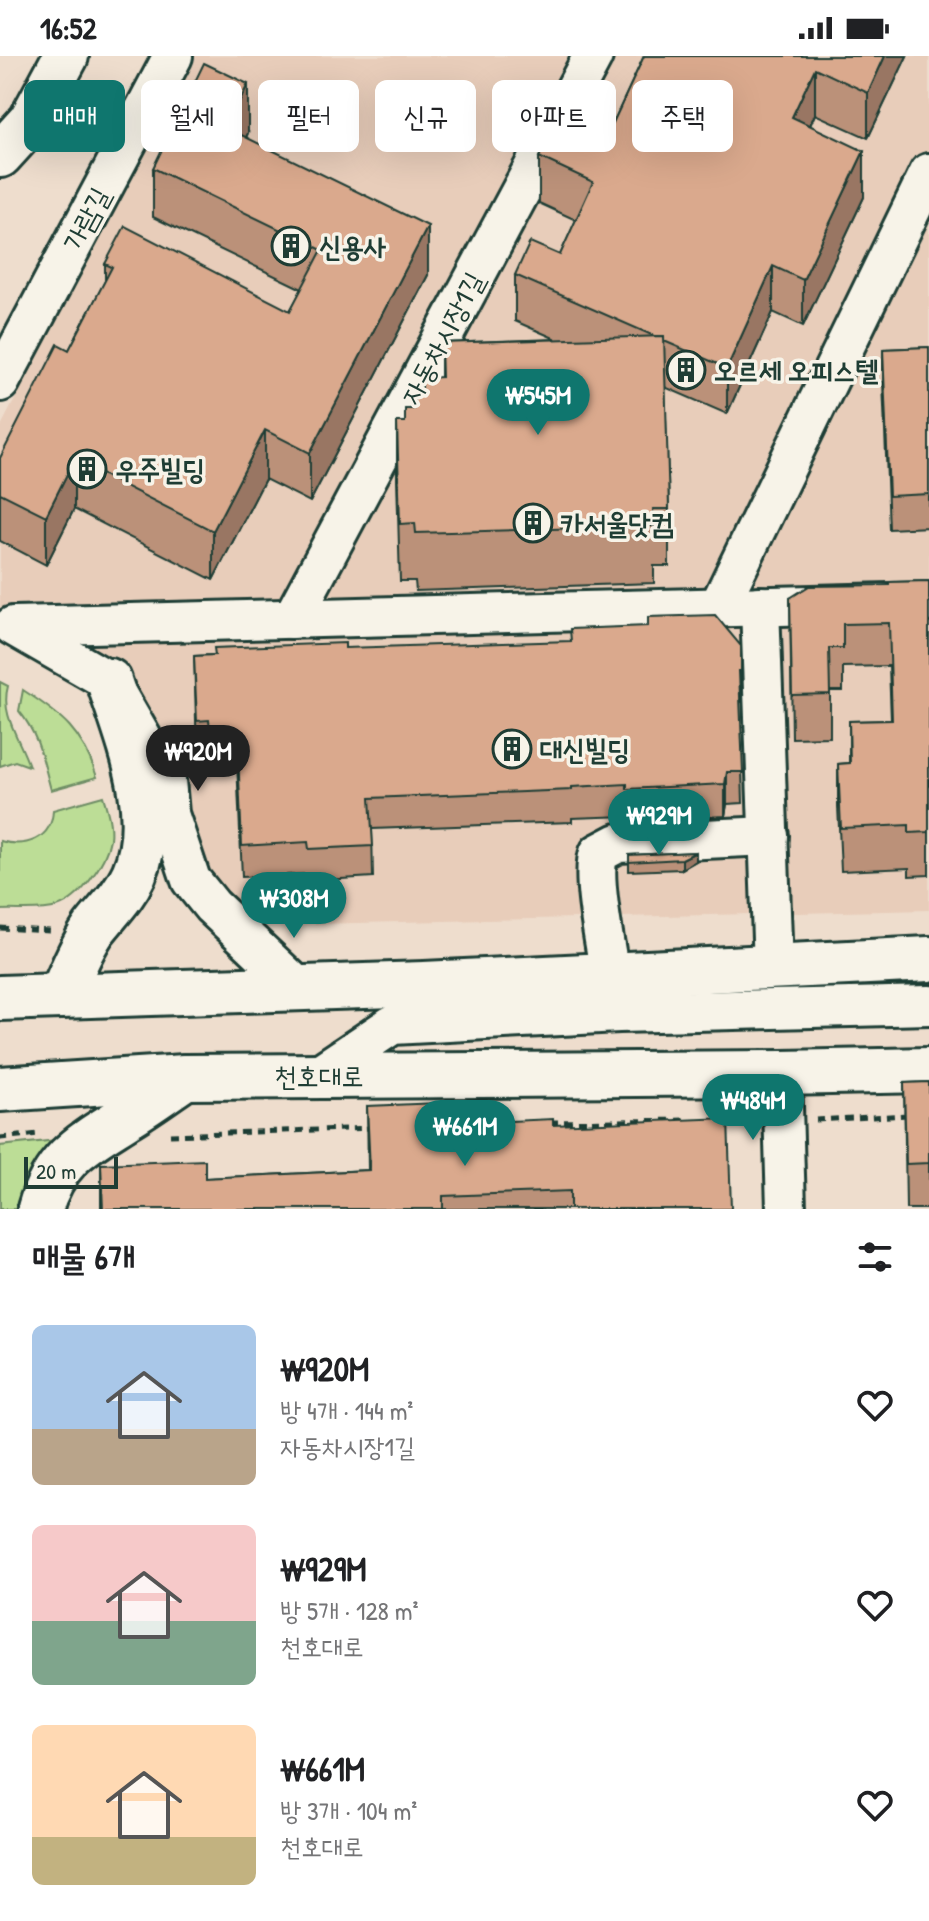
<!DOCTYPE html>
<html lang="ko">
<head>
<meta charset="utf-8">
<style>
  body { margin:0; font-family:"Patrick Hand","Poor Story",sans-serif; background:#f6f6f6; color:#202124; height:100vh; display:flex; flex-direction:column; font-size:30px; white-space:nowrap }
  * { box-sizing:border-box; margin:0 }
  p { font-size:26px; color:#757577 }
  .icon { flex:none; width:44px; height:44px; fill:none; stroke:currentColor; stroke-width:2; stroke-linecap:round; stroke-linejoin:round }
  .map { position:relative; height:1153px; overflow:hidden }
  .details { display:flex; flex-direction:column; background:#fff; flex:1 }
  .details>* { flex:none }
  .guide { position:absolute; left:24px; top:24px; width:882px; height:72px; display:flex; gap:16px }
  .scale { position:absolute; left:24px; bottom:20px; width:94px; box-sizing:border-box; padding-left:8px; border:4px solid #1f3d34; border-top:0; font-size:22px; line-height:28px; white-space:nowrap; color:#1f3d34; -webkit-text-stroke:6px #f7f3e8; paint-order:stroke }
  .price { position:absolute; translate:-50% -68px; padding:0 18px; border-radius:28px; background:#0f766e; color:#fff; font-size:26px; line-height:52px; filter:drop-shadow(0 2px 4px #0008) }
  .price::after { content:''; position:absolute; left:50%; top:48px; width:24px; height:18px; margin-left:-12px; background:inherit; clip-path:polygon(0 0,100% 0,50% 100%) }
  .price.selected { background:#222; color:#fff }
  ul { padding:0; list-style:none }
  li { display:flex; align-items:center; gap:24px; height:200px; padding:0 32px }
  li span { display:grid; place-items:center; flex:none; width:224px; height:160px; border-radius:12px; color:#555 }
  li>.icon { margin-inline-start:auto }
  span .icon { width:96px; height:96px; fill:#fffc; stroke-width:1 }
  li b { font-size:34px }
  h2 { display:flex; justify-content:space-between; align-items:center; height:96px; padding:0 32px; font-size:34px }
  .chip { padding:0 28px; border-radius:12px; background:#fff; box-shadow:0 8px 32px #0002; font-size:28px; line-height:72px }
  .chip.selected { background:#0f766e; color:#fff }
  .status { display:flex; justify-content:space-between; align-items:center; height:56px; padding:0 40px; background:#fff; direction:ltr }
  .status svg { height:22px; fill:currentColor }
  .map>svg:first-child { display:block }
  .built { fill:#e8cdba }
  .green { fill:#bcdd96; stroke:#6e8d65; stroke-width:2 }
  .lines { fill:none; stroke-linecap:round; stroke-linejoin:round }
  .minor-casing { stroke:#1f3d34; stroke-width:44 }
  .major-casing { stroke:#1f3d34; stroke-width:50 }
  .highway-casing { stroke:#1f3d34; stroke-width:50 }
  .path { stroke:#1f3d34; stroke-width:5; stroke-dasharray:8 6; stroke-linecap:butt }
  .minor { stroke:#f7f3e8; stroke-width:38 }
  .major { stroke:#f7f3e8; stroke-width:44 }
  .highway { stroke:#f7f3e8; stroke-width:44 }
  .wall { fill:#bb9179; stroke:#1f3d34; stroke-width:2 }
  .shaded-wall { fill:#997663; stroke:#1f3d34; stroke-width:2 }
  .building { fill:#daa98d; stroke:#1f3d34; stroke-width:2 }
  .labels { text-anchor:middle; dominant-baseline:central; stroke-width:7; stroke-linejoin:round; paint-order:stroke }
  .street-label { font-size:28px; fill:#1f3d34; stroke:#f7f3e8 }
  .poi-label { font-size:28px; font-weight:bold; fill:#1f3d34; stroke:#f7f3e8; text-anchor:start }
</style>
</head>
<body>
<div class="status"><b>16:52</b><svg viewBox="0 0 49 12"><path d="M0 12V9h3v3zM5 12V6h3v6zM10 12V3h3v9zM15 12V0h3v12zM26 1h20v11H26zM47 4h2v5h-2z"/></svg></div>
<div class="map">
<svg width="929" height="1153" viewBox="0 0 929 1153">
  <rect width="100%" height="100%" fill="#eeddcd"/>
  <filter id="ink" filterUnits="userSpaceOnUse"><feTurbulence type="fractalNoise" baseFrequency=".0125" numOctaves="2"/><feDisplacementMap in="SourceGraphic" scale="16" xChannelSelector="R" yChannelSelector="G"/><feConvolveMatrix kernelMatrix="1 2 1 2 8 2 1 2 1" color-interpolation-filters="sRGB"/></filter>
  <g filter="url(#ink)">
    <path class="built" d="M194,0H929V854L272,869L191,824L109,625L0,564V372Z"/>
    <g class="green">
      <path d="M0,626L8,630C0,659 20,683 29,710L15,705L0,710Z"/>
      <path d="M23,634C63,660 82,675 97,721L51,734C43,705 39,679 19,655Z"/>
      <path d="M103,740C107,753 112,769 110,783C106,807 80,844 57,851C41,856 17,853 0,854V785C25,792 52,784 53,754Z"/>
      <path d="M58,1084L25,1153H0V1090Z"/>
    </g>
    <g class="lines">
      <defs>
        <g id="minor">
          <path d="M0,326L173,0"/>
          <path d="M760,550L773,911"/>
          <path d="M718,552L929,117"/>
          <path d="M292,563L593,0"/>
          <path d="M13,570L109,625L166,724L169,758L191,824L212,850L300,933"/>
          <path d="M15,570L929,546"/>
          <path d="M610,919C606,892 590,820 599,797L618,787L769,780"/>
          <path d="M782,1017L786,1153"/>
          <path d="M316,1020L392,969L619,957L929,949"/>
        </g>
        <g id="major">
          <path d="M61,940C71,918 80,893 94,873C108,855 124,840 134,818C160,758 128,684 109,625"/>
          <path d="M0,942L424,928L929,903"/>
          <path d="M0,1033L185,1021L782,1017L929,1014"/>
          <path d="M40,1153C55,1100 85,1087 127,1060C147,1048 166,1034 185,1021"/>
        </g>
        <path id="highway" d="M0,99L31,65L66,0"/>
      </defs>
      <use href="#minor" class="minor-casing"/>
      <use href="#major" class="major-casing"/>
      <use href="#highway" class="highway-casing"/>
      <g class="path">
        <path d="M0,872L50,875"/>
        <path d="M816,1064L910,1059"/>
        <path d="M721,1065L751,1067"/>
        <path d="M550,1066L687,1064"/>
        <path d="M170,1079L372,1072"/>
        <path d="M0,1082L39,1078"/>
      </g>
      <use href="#minor" class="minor"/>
      <use href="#major" class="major"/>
      <use href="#highway" class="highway"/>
    </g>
    <g class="wall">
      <path d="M644,0H907L868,82L815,58L810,70L864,141L803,270L773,256L727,358L665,331L669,453V510H654V527L416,535L415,525H400L397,423V366H405L414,353L422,335L441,321V287L556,283L515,265V219L560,199L576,164L539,147V101L613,67Z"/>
      <path d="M248,77L246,82L428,219L310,446L265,423L213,524L74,453L46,509L0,485V402L69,294L105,225V208L290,255L302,233L153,161V112Z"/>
      <path d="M929,291V471L889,473L883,326V293Z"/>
      <path d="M929,525V819L909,820V812L841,815L838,750V708L849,707V665L891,664L889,610L843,611V635H830V681L792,682L790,542L889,529Z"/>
      <path d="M345,592L741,615V646L740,647L743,747L727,748L725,760L627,765V760L572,762V766L372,773L373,821L309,825L308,818L242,821L237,706L210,707L209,696H197L194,600Z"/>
      <path d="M696,796V805L682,813L629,815V799Z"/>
      <path d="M929,1026V1153H906L904,1027Z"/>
      <path d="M367,1050L440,1068L553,1069L731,1153H101V1108L205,1122L368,1114Z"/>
    </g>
    <g class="shaded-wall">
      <path d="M885,0H907L868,82V37Z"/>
      <path d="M815,12V58L792,107V61Z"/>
      <path d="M248,28V77L227,121V72Z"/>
      <path d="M864,95V141L803,270V224Z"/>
      <path d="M428,170V219L310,446V397Z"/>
      <path d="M773,210V256L727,358V312Z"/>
      <path d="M265,374V423L213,524V475Z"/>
      <path d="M74,404V453L46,509V460Z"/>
      <path d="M727,716V748L725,760V728Z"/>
      <path d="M696,796V805L682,813V803Z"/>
    </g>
    <g class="building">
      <path d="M644,0H885L868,37L815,12L792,61L864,95L803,224L773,210L727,312L664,285V280H654L515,219L530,186L560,199L593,126L539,101L569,46L613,67Z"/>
      <path d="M204,7L248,28L227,72L428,170L310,397L265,374L213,475L74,404L46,460L0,437V402L58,288L69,294L112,211L105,208L125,170L290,255L322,194L153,112Z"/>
      <path d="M664,280L669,453H653L654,470L416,477L415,467L400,468L397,366H405V353H414V335H422V322L442,321L441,287Z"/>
      <path d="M929,291V438L889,440L883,293Z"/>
      <path d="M929,525V776L909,777V769L841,772L838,708L850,707L849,665L892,664L889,567L843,568V592H829L830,638L792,639L790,542L809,530L889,529V526Z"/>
      <path d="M715,559L741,590V615H739L743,716H727L725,728L627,733V728L572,731V734L370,742L373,790L309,793L308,786L242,790L237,674L210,675L209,664L197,665L194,600L215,599L214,592L345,587V592L571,585L570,573L648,570V561Z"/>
      <path d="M696,796L682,803L629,806V799Z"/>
      <path d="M929,1026V1107L906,1108L904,1027Z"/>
      <path d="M439,1047L440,1068L553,1063V1069L728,1062L731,1153H570V1135L443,1140V1153H103L101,1108L205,1104V1122L370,1114L367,1050Z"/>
    </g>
  </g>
  <defs>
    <symbol id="building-ring" viewBox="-11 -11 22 22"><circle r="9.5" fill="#f7f3e8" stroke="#1f3d34" stroke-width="1.5"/><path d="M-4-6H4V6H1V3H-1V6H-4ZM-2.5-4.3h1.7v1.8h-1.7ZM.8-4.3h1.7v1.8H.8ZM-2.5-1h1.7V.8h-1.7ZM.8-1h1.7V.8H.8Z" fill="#1f3d34"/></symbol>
  </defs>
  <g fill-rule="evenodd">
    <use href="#building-ring" x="269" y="168" width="44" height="44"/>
    <use href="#building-ring" x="664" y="292" width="44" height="44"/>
    <use href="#building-ring" x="65" y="391" width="44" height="44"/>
    <use href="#building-ring" x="511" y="445" width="44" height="44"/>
    <use href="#building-ring" x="490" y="671" width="44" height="44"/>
  </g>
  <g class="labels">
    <g class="street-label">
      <text transform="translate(86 163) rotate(-62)">가람길</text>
      <text transform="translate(442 282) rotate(-62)">자동차시장1길</text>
      <text x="319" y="1020">천호대로</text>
    </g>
    <g class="poi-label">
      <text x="319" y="190">신용사</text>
      <text x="714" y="314">오르세 오피스텔</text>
      <text x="115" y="413">우주빌딩</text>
      <text x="561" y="467">카서울닷컴</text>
      <text x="540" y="693">대신빌딩</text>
    </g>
  </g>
</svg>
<div class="scale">20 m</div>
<b class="price" style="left:538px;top:381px">₩545M</b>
<b class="price selected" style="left:198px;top:737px">₩920M</b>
<b class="price" style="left:659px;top:801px">₩929M</b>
<b class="price" style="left:294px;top:884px">₩308M</b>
<b class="price" style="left:753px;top:1086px">₩484M</b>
<b class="price" style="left:465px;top:1112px">₩661M</b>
<div class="guide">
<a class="chip selected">매매</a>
<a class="chip">월세</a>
<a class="chip">필터</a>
<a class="chip">신규</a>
<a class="chip">아파트</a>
<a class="chip">주택</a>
</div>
</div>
<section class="details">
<h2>매물 6개<svg class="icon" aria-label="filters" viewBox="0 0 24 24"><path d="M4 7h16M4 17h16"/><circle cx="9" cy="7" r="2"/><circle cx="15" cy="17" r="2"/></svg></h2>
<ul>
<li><span style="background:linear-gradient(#a9c7e8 65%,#b9a48a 0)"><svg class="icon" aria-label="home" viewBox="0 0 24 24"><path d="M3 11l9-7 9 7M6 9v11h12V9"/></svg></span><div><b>₩920M</b><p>방 4개 · 144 m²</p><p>자동차시장1길</p></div><svg class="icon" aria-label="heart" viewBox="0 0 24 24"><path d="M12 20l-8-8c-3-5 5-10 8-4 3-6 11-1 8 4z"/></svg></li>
<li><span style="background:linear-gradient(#f6c9c9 60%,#7fa58c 0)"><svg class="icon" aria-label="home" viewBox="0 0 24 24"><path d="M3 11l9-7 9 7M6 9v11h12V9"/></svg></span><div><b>₩929M</b><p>방 5개 · 128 m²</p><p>천호대로</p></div><svg class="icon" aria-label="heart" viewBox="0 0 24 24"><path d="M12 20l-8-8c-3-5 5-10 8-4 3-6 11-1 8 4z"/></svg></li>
<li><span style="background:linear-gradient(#ffd9b3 70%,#c2b280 0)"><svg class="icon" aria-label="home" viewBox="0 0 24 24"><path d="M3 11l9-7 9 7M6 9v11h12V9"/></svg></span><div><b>₩661M</b><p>방 3개 · 104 m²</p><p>천호대로</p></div><svg class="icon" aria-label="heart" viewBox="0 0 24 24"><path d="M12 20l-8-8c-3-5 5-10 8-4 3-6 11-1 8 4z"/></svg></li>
</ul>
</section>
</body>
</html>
